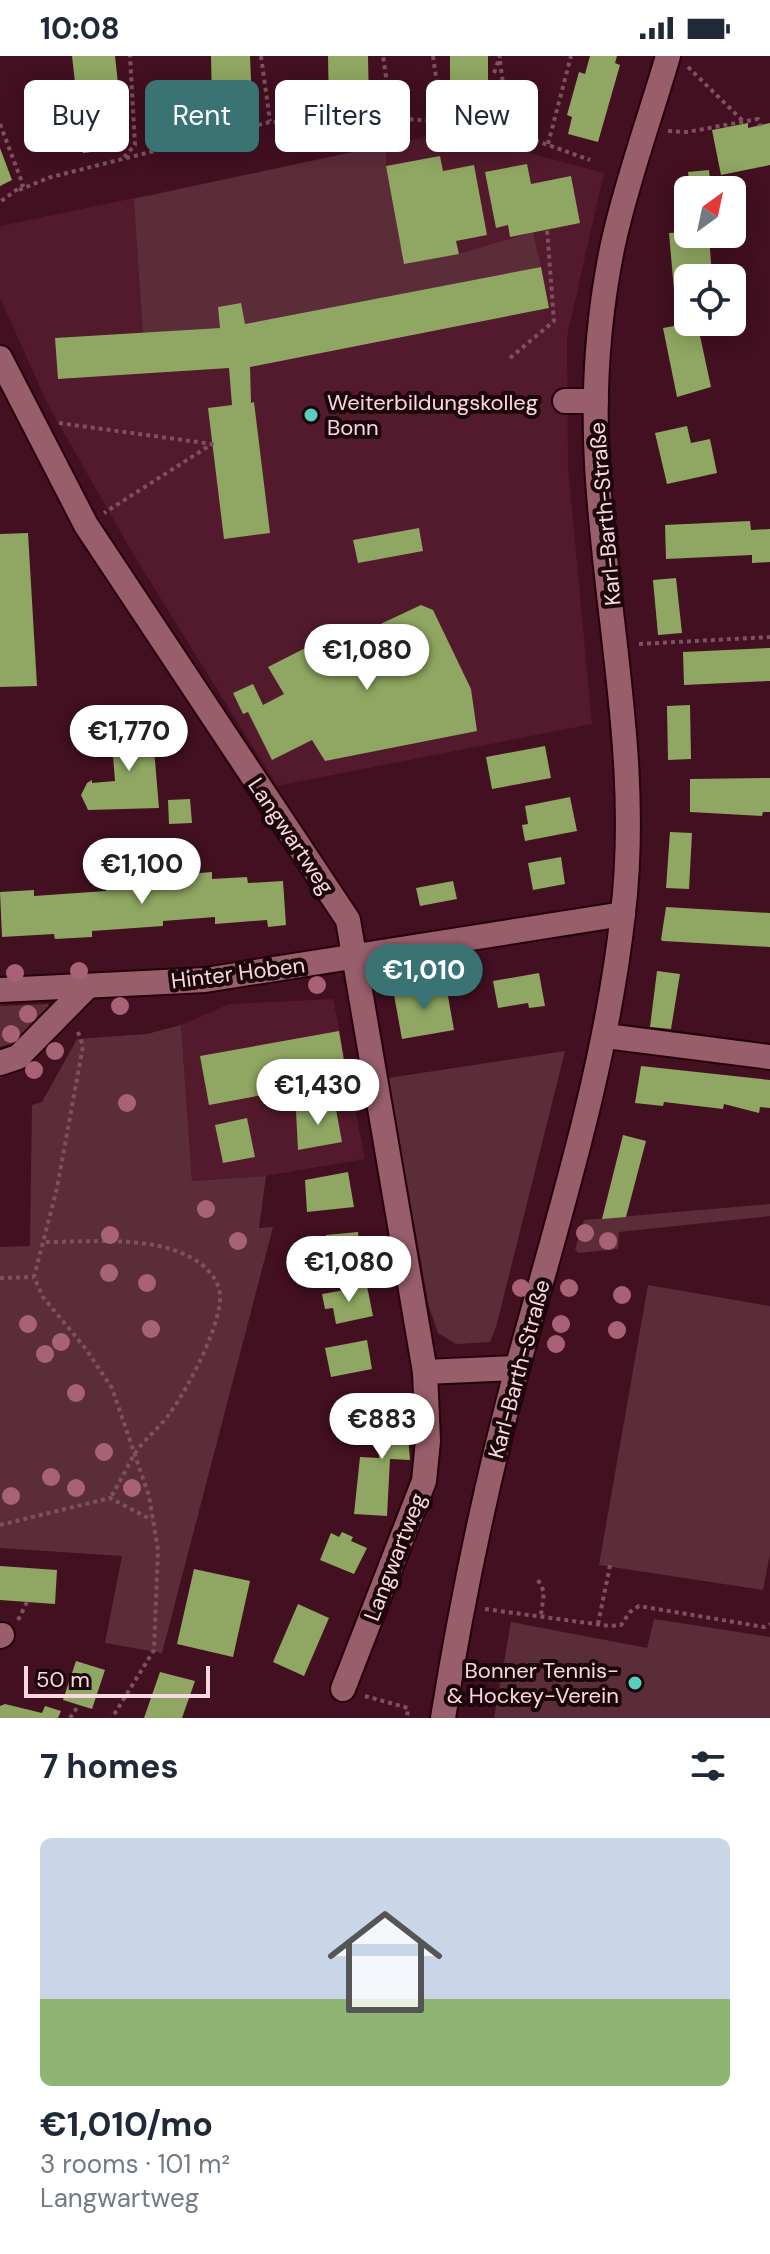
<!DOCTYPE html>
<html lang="en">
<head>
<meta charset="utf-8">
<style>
  body { margin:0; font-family:"DM Sans",sans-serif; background:#f2f2f3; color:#1f2937; height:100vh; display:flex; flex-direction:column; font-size:30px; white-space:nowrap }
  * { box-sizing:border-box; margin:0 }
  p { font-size:26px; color:#747a83 }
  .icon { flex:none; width:44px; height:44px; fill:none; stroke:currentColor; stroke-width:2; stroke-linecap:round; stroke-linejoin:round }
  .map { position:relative; height:1662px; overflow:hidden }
  .side { display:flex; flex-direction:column; background:#fff; flex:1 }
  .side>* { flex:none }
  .hud { position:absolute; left:24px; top:24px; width:722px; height:72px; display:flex; gap:16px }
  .needle { width:52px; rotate:33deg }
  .tools { position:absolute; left:674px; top:120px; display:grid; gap:16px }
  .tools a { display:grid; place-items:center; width:72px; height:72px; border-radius:12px; background:#fff; box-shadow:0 4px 20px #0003; font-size:40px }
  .scale { position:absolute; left:24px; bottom:20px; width:186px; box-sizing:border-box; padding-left:8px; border:4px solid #fbd8df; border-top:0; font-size:22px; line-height:28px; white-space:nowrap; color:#fbd8df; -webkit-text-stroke:6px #1b060c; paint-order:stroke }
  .price { position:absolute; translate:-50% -68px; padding:0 18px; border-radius:28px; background:#fff; color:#222; font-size:26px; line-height:52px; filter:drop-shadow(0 2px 4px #0008) }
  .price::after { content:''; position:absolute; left:50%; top:48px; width:24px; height:18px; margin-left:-12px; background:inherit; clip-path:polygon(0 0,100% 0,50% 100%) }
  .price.on { background:#397374; color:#fff }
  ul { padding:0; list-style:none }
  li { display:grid; align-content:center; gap:16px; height:424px; padding:0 40px }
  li+li { border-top:2px solid #e0e1e3 }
  li span { display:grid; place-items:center; height:248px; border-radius:12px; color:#555 }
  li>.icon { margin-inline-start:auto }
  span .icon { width:144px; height:144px; fill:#fffc; stroke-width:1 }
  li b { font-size:34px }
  h2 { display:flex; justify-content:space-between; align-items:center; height:96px; padding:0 40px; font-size:34px }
  .pill { padding:0 28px; border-radius:12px; background:#fff; box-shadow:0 4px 20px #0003; font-size:28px; line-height:72px }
  .pill.on { background:#397374; color:#fff }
  .status { display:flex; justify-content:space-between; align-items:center; height:56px; padding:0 40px; background:#fff; direction:ltr }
  .status svg { height:22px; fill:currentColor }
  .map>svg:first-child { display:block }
  .built { fill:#521a2c }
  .green { fill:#5b2d39 }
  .building { fill:#8fa762 }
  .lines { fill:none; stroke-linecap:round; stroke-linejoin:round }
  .minor-casing { stroke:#26000a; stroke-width:28 }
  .path { stroke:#7e515e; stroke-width:4; stroke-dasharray:4 4; stroke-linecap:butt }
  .minor { stroke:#985e6c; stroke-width:24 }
  .tree { fill:#a76375 }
  .poi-dot { fill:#58cebf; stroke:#1b060c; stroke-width:3 }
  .labels { text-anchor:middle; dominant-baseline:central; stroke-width:8; stroke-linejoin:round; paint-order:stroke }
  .poi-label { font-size:22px; fill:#fbd8df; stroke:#1b060c; text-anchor:start }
  .street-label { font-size:22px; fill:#fbd8df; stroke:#1b060c }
</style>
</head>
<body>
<div class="status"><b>10:08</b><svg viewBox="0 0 49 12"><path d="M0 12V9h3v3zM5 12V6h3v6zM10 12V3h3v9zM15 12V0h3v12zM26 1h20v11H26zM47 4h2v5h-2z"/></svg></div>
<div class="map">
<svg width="770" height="1662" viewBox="0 0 770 1662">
  <rect width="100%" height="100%" fill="#421020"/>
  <g class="built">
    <path d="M450,76L604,117L567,281L568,410L592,668L277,730L135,501L49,351L0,242V170Z"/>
    <path d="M333,943L365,1103L266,1120L192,1125L181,969L229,948Z"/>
  </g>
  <g class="green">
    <path d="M386,89V110L404,207L459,198L533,176L541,211L245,268L241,248L218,251L220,272L143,277L134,143Z"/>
    <path d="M48,948L50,952L19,985L0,991V950Z"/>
    <path d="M181,969L192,1125L266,1120L259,1172L273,1171L162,1597L105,1587L122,1500L0,1492V1191L30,1190L32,1049L42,1046L77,983L147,978Z"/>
    <path d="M565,995L496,1271L490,1286L456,1288L438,1277L429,1251L388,1022Z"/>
    <path d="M770,1148V1160L619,1176L618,1193L578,1197L575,1193L584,1164Z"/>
    <path d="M648,1229L770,1250V1498L763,1534L599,1509Z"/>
    <path d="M654,1563L770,1581V1662H494L511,1566L647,1592Z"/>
  </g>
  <g class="building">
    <path d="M72,0H115L125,92L83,97Z"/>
    <path d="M211,0H250L252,48L212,50Z"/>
    <path d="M328,0H368L369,49L329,50Z"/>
    <rect x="450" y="0" width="38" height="45"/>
    <path d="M590,0H617L615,7L620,9L598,86L568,78L572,61L567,59L579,16L585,18Z"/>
    <path d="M748,67V72L770,67V109L721,119L712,74Z"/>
    <path d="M0,92L12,124L0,130Z"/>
    <path d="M440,100L443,115L474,109L487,179L456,185L459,198L404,208L386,110Z"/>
    <path d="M527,108L531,128L571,120L580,167L510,181L508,169L496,172L485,116Z"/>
    <path d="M709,114L711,134H690L688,116Z"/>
    <path d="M688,176L709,178L712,222H688V233L674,234L669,177Z"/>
    <path d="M541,211L549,252L250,311L251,347L254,346L270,477L224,483L208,352L232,349L229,312L58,323L55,282L220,272L218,251L241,247L245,268Z"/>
    <path d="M697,266L711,331L677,341L663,272Z"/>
    <path d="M687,370L691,387L710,383L717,417L667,428L655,377Z"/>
    <path d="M750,465L751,474L770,473V506L752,507V499L666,503L665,469Z"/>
    <path d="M419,472L423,495L358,507L353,484Z"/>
    <path d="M28,477L37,630L0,631V478Z"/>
    <path d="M676,522L682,577L658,579L653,524Z"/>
    <path d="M421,549L433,554L471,633L477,675L325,705L312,684L272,704L248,656L243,658L233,637L253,628L263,649L284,638L268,611L331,579L336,589Z"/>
    <path d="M770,592V625L684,629L683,596Z"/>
    <path d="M690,649L691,703L668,704L667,650Z"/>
    <path d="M159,669L161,693H154L159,752L88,754L81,739L87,727L92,724V727L115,725L111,674Z"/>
    <path d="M545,690L551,722L492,733L486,701Z"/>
    <path d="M770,722V756H763L762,760L690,756V723Z"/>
    <path d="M570,741L577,775L525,785L522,769L528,768L525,750Z"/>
    <path d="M190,743L192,767L169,768L168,744Z"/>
    <path d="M670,776L692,777L689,833L666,832Z"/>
    <path d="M561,801L565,828L533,834L528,807Z"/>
    <path d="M212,816V823L247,821L248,827L283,825L286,869L268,871L267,864L215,868V861L163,865V870L92,875V881L55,883L54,878L2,881L0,836L34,834V840L106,835V830L177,825V819Z"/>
    <path d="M453,825L457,843L420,850L416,832Z"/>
    <path d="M666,851L770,857V891L663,885L661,884Z"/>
    <path d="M657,915L680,918L671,973L650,971Z"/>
    <path d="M539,917L545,950L529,952L528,947L498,952L493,925Z"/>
    <path d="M446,929L454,974L402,983L394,939Z"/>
    <path d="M339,975L347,1023L209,1049L200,1000Z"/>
    <path d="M641,1010L770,1024V1052L760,1051L759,1057L724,1048L723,1053L664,1046L663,1050L635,1047Z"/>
    <path d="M335,1048L342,1086L298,1094L296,1055Z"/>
    <path d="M247,1062L255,1101L223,1107L215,1069Z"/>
    <path d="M623,1079L646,1085L626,1161L602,1163Z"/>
    <path d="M348,1116L354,1151L307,1156L305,1124Z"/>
    <path d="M358,1176L359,1197L327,1199L326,1179Z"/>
    <path d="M367,1230L373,1260L336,1268L333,1252L325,1253L322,1238Z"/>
    <path d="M367,1284L372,1313L331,1321L325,1292Z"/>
    <path d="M392,1345H405L410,1404L390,1403L387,1460L354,1458L360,1401L379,1402L378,1350H392Z"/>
    <path d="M342,1476L353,1481L351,1485L367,1492L354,1518L320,1504L331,1477L339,1481Z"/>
    <path d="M0,1510L57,1514L55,1548L0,1544Z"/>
    <path d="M194,1513L250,1525L233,1601L177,1588Z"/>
    <path d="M298,1548L329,1562L304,1620L273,1606Z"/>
    <path d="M76,1605L105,1614L92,1653L63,1644Z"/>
    <path d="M160,1616L195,1625L182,1662H144Z"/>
    <path d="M5,1648L42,1657L45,1650L61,1655L58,1662H0V1650Z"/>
  </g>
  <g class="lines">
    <defs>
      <g id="minor">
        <path d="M0,302L86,469L348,864L425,1316L428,1385L424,1425L343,1633"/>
        <path d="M565,345H596"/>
        <path d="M0,934L205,924L623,858"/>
        <path d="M606,980L770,1001"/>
        <path d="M0,1007L18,1001L88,930"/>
        <path d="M425,1316L517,1312"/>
        <path d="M0,1580L2,1579"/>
        <path d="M443,1662C462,1544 486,1428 517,1313C558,1162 606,1013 623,857C641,705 605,559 597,408C593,335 598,260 613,188C627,124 650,62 668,0"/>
      </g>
    </defs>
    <use href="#minor" class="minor-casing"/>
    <g class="path">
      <path d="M261,0L270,65"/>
      <path d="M433,0L442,65"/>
      <path d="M500,5L509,75"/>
      <path d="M688,11L743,65"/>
      <path d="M494,17L500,0"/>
      <path d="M382,61L386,21L383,0"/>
      <path d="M0,68L23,129L0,146"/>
      <path d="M668,75L687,76L758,63L760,70"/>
      <path d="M548,88L571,0"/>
      <path d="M124,101L135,89L130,0"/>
      <path d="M19,134L51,121L270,66L382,61L470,68L509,75L590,104"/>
      <path d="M510,302L554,265L547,173"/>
      <path d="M59,367L212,388L104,457"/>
      <path d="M639,588L770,581"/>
      <path d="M78,976L83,990L57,1132L34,1221L43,1241L85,1292L112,1332L149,1440L158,1494L154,1594L112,1662"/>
      <path d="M46,1186C89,1186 146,1180 186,1199C200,1205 215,1218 219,1233C227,1260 187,1334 170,1357C160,1372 143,1384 134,1399C126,1413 119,1428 110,1442"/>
      <path d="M0,1222L34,1221"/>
      <path d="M0,1469L110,1442L152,1464"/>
      <path d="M538,1524L544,1536L541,1559"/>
      <path d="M485,1553L610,1570L621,1569L630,1556L639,1550L764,1571L770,1568"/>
      <path d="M18,1564L27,1546"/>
      <path d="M598,1568L611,1505"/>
      <path d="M365,1640L408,1652L407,1662"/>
      <path d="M70,1662L78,1650"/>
    </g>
    <use href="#minor" class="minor"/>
  </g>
  <g class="tree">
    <circle cx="79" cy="915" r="9"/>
    <circle cx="15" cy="917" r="9"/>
    <circle cx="317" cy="929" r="9"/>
    <circle cx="120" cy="950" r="9"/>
    <circle cx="28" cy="958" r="9"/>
    <circle cx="11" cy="978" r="9"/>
    <circle cx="55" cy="995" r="9"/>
    <circle cx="34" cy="1014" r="9"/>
    <circle cx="127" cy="1047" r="9"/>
    <circle cx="206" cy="1153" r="9"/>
    <circle cx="585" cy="1177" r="9"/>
    <circle cx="110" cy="1179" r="9"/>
    <circle cx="238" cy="1185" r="9"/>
    <circle cx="608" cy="1185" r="9"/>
    <circle cx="109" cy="1217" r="9"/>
    <circle cx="147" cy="1227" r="9"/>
    <circle cx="521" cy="1232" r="9"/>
    <circle cx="569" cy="1232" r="9"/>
    <circle cx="622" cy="1239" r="9"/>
    <circle cx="28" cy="1268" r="9"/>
    <circle cx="561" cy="1268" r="9"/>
    <circle cx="151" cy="1273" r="9"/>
    <circle cx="617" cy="1274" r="9"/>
    <circle cx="61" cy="1286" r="9"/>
    <circle cx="556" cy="1288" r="9"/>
    <circle cx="45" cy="1298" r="9"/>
    <circle cx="76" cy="1337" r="9"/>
    <circle cx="104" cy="1396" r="9"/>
    <circle cx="51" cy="1421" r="9"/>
    <circle cx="76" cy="1432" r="9"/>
    <circle cx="132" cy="1432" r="9"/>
    <circle cx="11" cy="1440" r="9"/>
  </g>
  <g class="poi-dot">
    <circle cx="311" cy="359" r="8"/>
    <circle cx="635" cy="1627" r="8"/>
  </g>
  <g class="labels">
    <g class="poi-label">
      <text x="327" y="346">Weiterbildungskolleg<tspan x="327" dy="25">Bonn</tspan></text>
      <text x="619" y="1614" text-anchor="end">Bonner Tennis-<tspan x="619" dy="25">&amp; Hockey-Verein</tspan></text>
    </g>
    <g class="street-label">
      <text transform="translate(605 458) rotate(-95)">Karl-Barth-Straße</text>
      <text transform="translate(291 780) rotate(56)">Langwartweg</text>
      <text transform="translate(238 917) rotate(-7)">Hinter Hoben</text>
      <text transform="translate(519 1313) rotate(-75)">Karl-Barth-Straße</text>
      <text transform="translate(395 1501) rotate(-69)">Langwartweg</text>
    </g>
  </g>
</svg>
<div class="tools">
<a><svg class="needle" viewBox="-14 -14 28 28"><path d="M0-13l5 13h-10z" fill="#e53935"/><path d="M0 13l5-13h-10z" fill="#747a83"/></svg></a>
<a><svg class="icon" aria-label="locate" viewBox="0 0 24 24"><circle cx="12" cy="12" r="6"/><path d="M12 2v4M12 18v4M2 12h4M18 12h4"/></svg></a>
</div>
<div class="scale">50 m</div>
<b class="price" style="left:367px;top:636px">€1,080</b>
<b class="price" style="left:129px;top:717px">€1,770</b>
<b class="price" style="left:142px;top:850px">€1,100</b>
<b class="price on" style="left:424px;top:956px">€1,010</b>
<b class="price" style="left:318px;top:1071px">€1,430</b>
<b class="price" style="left:349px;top:1248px">€1,080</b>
<b class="price" style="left:382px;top:1405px">€883</b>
<div class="hud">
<a class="pill">Buy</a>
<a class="pill on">Rent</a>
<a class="pill">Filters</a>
<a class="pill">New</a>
</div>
</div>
<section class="side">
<h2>7 homes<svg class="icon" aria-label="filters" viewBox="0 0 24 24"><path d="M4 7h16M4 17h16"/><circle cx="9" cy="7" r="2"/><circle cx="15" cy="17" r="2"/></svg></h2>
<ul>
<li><span style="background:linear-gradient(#c9d6e8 65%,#8fb573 0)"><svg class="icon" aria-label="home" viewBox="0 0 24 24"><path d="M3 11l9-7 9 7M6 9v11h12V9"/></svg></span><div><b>€1,010/mo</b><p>3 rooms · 101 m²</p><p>Langwartweg</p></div></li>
</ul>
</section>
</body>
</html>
